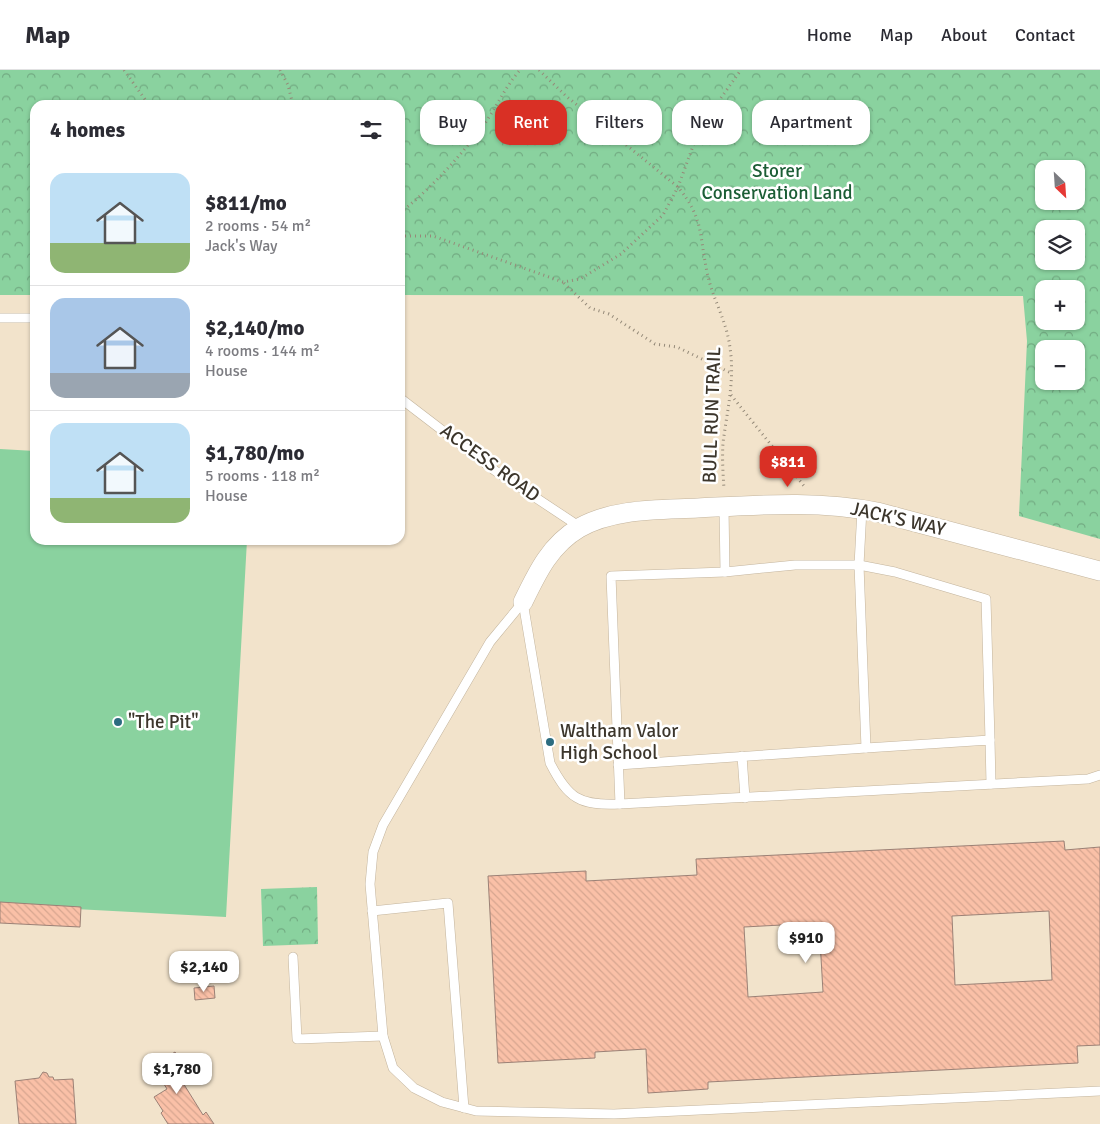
<!DOCTYPE html>
<html lang="en">
<head>
<meta charset="utf-8">
<style>
  body { margin:0; font-family:Signika,sans-serif; background:#f7f7f7; color:#2b2b33; height:100vh; display:flex; flex-direction:column; font-size:19px; white-space:nowrap }
  * { box-sizing:border-box; margin:0 }
  p { font-size:16px; color:#7c7c81 }
  .icon { flex:none; width:28px; height:28px; fill:none; stroke:currentColor; stroke-width:2; stroke-linecap:round; stroke-linejoin:round }
  .map { position:relative; flex:1; overflow:hidden }
  .sheet { position:absolute; left:30px; top:30px; width:375px; height:445px; display:flex; flex-direction:column; background:#fff; border-radius:15px; box-shadow:0 1px 4px #0004 }
  .sheet>* { flex:none }
  .banner { position:absolute; left:420px; top:30px; width:475px; height:45px; display:flex; gap:10px }
  .needle { width:32px; rotate:155deg }
  .buttons { position:absolute; left:1035px; top:90px; display:grid; gap:10px }
  .buttons a { display:grid; place-items:center; width:50px; height:50px; border-radius:10px; background:#fff; box-shadow:0 1px 4px #0004; font-size:25px }
  .price { position:absolute; translate:-50% -42px; padding:0 11px; border-radius:10px; background:#fff; color:#222; font-size:16px; line-height:32px; filter:drop-shadow(0 1px 2px #0008) }
  .price::after { content:''; position:absolute; left:50%; top:30px; width:15px; height:11px; margin-left:-8px; background:inherit; clip-path:polygon(0 0,100% 0,50% 100%) }
  .price.active { background:#d93025; color:#fff }
  ul { padding:0; list-style:none }
  li { display:flex; align-items:center; gap:15px; height:125px; padding:0 20px }
  li+li { border-top:1px solid #e1e1e2 }
  li span { display:grid; place-items:center; flex:none; width:140px; height:100px; border-radius:15px; color:#555 }
  li>.icon { margin-inline-start:auto }
  span .icon { width:60px; height:60px; fill:#fffc; stroke-width:1 }
  li b { font-size:21px }
  h2 { display:flex; justify-content:space-between; align-items:center; height:60px; padding:0 20px; font-size:21px }
  .pill { padding:0 18px; border-radius:15px; background:#fff; box-shadow:0 1px 4px #0004; font-size:18px; line-height:45px }
  .pill.active { background:#d93025; color:#fff }
  header { display:flex; align-items:center; gap:30px; box-sizing:border-box; height:70px; padding:0 25px; background:#fff; border-bottom:1px solid #e1e1e2 }
  header strong { font-size:24px }
  nav { display:flex; gap:28px; margin-inline-start:auto; font-size:18px }
  .map>svg:first-child { display:block }
  .park { fill:url(#park-crowns); fill-rule:evenodd }
  .pitch { fill:#8ad29f }
  .building { fill:url(#building-back-hatch); stroke:#9b8176; fill-rule:evenodd }
  .lines { fill:none; stroke-linecap:round; stroke-linejoin:round }
  .lane-casing { stroke:#c3b49d; stroke-width:10 }
  .street-casing { stroke:#c3b49d; stroke-width:20 }
  .path { stroke:#958a79; stroke-width:3; stroke-dasharray:1 4; stroke-linecap:butt }
  .lane { stroke:#fff; stroke-width:9 }
  .street { stroke:#fff; stroke-width:19 }
  .poi-dot { fill:#2c6c80; stroke:#fff; stroke-width:2 }
  .labels { text-anchor:middle; dominant-baseline:central; stroke-width:5; stroke-linejoin:round; paint-order:stroke }
  .park-label { font-size:19px; fill:#1b5d35; stroke:#fff }
  .street-label { font-size:19px; fill:#3c362c; stroke:#fff }
  .poi-label { font-size:19px; fill:#3c362c; stroke:#fff; text-anchor:start }
</style>
</head>
<body>
<header>
<strong>Map</strong>
<nav><a>Home</a><a>Map</a><a>About</a><a>Contact</a></nav>
</header>
<div class="map">
<svg width="1100" height="1054" viewBox="0 0 1100 1054">
  <defs>
    <pattern id="park-crowns" width="20" height="18" patternUnits="userSpaceOnUse" patternTransform="scale(1.25)"><rect width="20" height="18" fill="#8ad29f"/><path d="M2 6a3 3 0 1 1 6 0M12 15a3 3 0 1 1 6 0" fill="none" stroke="#72ab82"/></pattern>
    <pattern id="building-back-hatch" width="6" height="6" patternUnits="userSpaceOnUse" patternTransform="scale(1.25)"><rect width="6" height="6" fill="#fac0a7"/><path d="M-1 5l2 2M0 0l6 6M5-1l2 2" fill="none" stroke="#d7a690"/></pattern>
  </defs>
  <rect width="100%" height="100%" fill="#f2e3cb"/>
  <g class="park">
    <path d="M0,0H1100V469L1019,446L1027,271L1023,226L400,225V35H35V225H0ZM1044,99H1076V131H1044ZM1044,159H1076V191H1044ZM1044,219H1076V251H1044ZM1044,279H1076V311H1044Z"/>
    <path d="M317,817L318,874L263,876L261,819Z"/>
  </g>
  <path class="pitch" d="M0,379L35,381V470H247L226,847L0,835Z"/>
  <g class="building">
    <path d="M1064,771L1065,780L1100,777V975L1077,976L1078,993L708,1012V1019L648,1023L646,979L595,982V988L498,993L488,806L586,801V811L697,805L696,789ZM1049,841L1052,910L955,915L952,846ZM819,853L823,922L748,927L744,857Z"/>
    <path d="M0,832L81,837L80,857L0,853Z"/>
    <path d="M214,916L215,928L195,930L194,918Z"/>
    <path d="M175,982L189,1003L180,1008L203,1045L206,1042L214,1054H168L161,1043L163,1041L154,1027L167,1019L153,996Z"/>
    <path d="M43,1002L47,1003L49,1007H53L54,1010L73,1009L76,1054H19L15,1011L39,1008Z"/>
  </g>
  <g class="lines">
    <defs>
      <g id="lane">
        <path d="M0,248H35"/>
        <path d="M400,328L494,400L580,457"/>
        <path d="M724,437L725,502"/>
        <path d="M862,439L859,495L866,678L990,670L991,714"/>
        <path d="M523,532L490,572L383,755L373,782L370,814L383,966L393,998L414,1018L442,1032L476,1041L614,1044L1100,1021"/>
        <path d="M523,532L550,693C568,728 579,736 620,734L1088,709L1100,705"/>
        <path d="M742,686L745,728"/>
        <path d="M618,695L866,678"/>
        <path d="M620,734L611,506L725,502L795,495H859L895,502L986,529L990,670"/>
        <path d="M372,841L448,833L464,1038"/>
        <path d="M293,887L297,969L383,966"/>
      </g>
      <path id="street" d="M523,532C537,503 550,475 579,458C614,438 660,440 698,438C757,435 819,430 877,442L1100,501"/>
    </defs>
    <use href="#lane" class="lane-casing"/>
    <use href="#street" class="street-casing"/>
    <g class="path">
      <path d="M124,0L149,35"/>
      <path d="M280,0L288,15L293,35"/>
      <path d="M539,0L566,26L678,117C704,149 699,164 707,202C712,228 727,251 730,278C735,310 727,341 723,373C722,388 723,404 724,419"/>
      <path d="M400,143C430,119 456,91 480,60C495,41 504,18 520,0"/>
      <path d="M400,166H433L563,212L580,209L621,184L663,145L678,117L700,57L741,0"/>
      <path d="M564,213L590,238L609,244L655,274L677,277L731,303"/>
      <path d="M731,325L804,416"/>
    </g>
    <use href="#lane" class="lane"/>
    <use href="#street" class="street"/>
  </g>
  <g class="poi-dot">
    <circle cx="118" cy="652" r="5"/>
    <circle cx="550" cy="672" r="5"/>
  </g>
  <g class="labels">
    <g class="park-label">
      <text x="777" y="101">Storer<tspan x="777" dy="22">Conservation Land</tspan></text>
    </g>
    <g class="street-label">
      <text transform="translate(712 345) rotate(-88)">BULL RUN TRAIL</text>
      <text transform="translate(490 393) rotate(36)">ACCESS ROAD</text>
      <text transform="translate(898 449) rotate(13)">JACK'S WAY</text>
    </g>
    <g class="poi-label">
      <text x="128" y="652">"The Pit"</text>
      <text x="560" y="661">Waltham Valor<tspan x="560" dy="22">High School</tspan></text>
    </g>
  </g>
</svg>
<div class="buttons">
<a><svg class="needle" viewBox="-14 -14 28 28"><path d="M0-13l5 13h-10z" fill="#e53935"/><path d="M0 13l5-13h-10z" fill="#7c7c81"/></svg></a>
<a><svg class="icon" aria-label="layers" viewBox="0 0 24 24"><path d="M12 4l9 5-9 5-9-5zM3 14l9 5 9-5"/></svg></a>
<a>+</a>
<a>−</a>
</div>
<b class="price active" style="left:788px;top:418px">$811</b>
<b class="price" style="left:806px;top:894px">$910</b>
<b class="price" style="left:204px;top:923px">$2,140</b>
<b class="price" style="left:177px;top:1025px">$1,780</b>
<div class="banner">
<a class="pill">Buy</a>
<a class="pill active">Rent</a>
<a class="pill">Filters</a>
<a class="pill">New</a>
<a class="pill">Apartment</a>
</div>
<section class="sheet">
<h2>4 homes<svg class="icon" aria-label="filters" viewBox="0 0 24 24"><path d="M4 7h16M4 17h16"/><circle cx="9" cy="7" r="2"/><circle cx="15" cy="17" r="2"/></svg></h2>
<ul>
<li><span style="background:linear-gradient(#bfe0f5 70%,#8fb573 0)"><svg class="icon" aria-label="home" viewBox="0 0 24 24"><path d="M3 11l9-7 9 7M6 9v11h12V9"/></svg></span><div><b>$811/mo</b><p>2 rooms · 54 m²</p><p>Jack's Way</p></div></li>
<li><span style="background:linear-gradient(#a9c7e8 75%,#9aa5b1 0)"><svg class="icon" aria-label="home" viewBox="0 0 24 24"><path d="M3 11l9-7 9 7M6 9v11h12V9"/></svg></span><div><b>$2,140/mo</b><p>4 rooms · 144 m²</p><p>House</p></div></li>
<li><span style="background:linear-gradient(#bfe0f5 75%,#8fb573 0)"><svg class="icon" aria-label="home" viewBox="0 0 24 24"><path d="M3 11l9-7 9 7M6 9v11h12V9"/></svg></span><div><b>$1,780/mo</b><p>5 rooms · 118 m²</p><p>House</p></div></li>
</ul>
</section>
</div>
</body>
</html>
